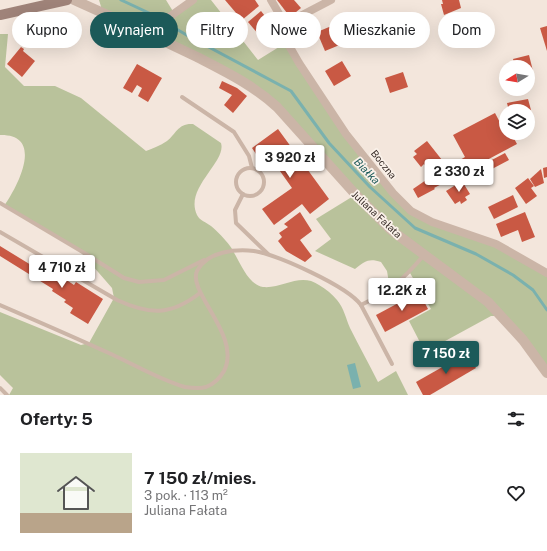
<!DOCTYPE html>
<html lang="pl">
<head>
<meta charset="utf-8">
<style>
  body { margin:0; font-family:"Public Sans",sans-serif; background:#f2f2f2; color:#202124; height:100vh; display:flex; flex-direction:column; font-size:15px; white-space:nowrap }
  * { box-sizing:border-box; margin:0 }
  p { font-size:13px; color:#757577 }
  .icon { flex:none; width:22px; height:22px; fill:none; stroke:currentColor; stroke-width:2; stroke-linecap:round; stroke-linejoin:round }
  .map { position:relative; height:395px; overflow:hidden }
  .drawer { display:flex; flex-direction:column; background:#fff; flex:1 }
  .drawer>* { flex:none }
  .guide { position:absolute; left:12px; top:12px; width:523px; height:36px; display:flex; gap:8px }
  .needle { width:26px; rotate:259deg }
  .controls { position:absolute; left:499px; top:60px; display:grid; gap:8px }
  .controls a { display:grid; place-items:center; width:36px; height:36px; border-radius:50%; background:#fff; box-shadow:0 4px 16px #0002; font-size:20px }
  .price { position:absolute; translate:-50% -34px; padding:0 9px; border-radius:4px; background:#fff; color:#222; font-size:13px; line-height:26px; filter:drop-shadow(0 1px 2px #0008) }
  .price::after { content:''; position:absolute; left:50%; top:24px; width:12px; height:9px; margin-left:-6px; background:inherit; clip-path:polygon(0 0,100% 0,50% 100%) }
  .price.on { background:#1c5a59; color:#fff }
  ul { padding:0; list-style:none }
  li { display:flex; align-items:center; gap:12px; height:100px; padding:0 20px }
  li span { display:grid; place-items:center; flex:none; width:112px; height:80px; border-radius:0px; color:#555 }
  li>.icon { margin-inline-start:auto }
  span .icon { width:48px; height:48px; fill:#fffc; stroke-width:1 }
  li b { font-size:17px }
  h2 { display:flex; justify-content:space-between; align-items:center; height:48px; padding:0 20px; font-size:17px }
  .chip { padding:0 14px; border-radius:18px; background:#fff; box-shadow:0 4px 16px #0002; font-size:14px; line-height:36px }
  .chip.on { background:#1c5a59; color:#fff }
  .map>svg:first-child { display:block }
  .green { fill:#b9c29b }
  .water { fill:#7ab1ae }
  .lines { fill:none; stroke-linecap:round; stroke-linejoin:round }
  .stream { stroke:#7ab1ae; stroke-width:3 }
  .building { fill:#c95944 }
  .service { stroke:#cbb5a7; stroke-width:4 }
  .minor { stroke:#cbb5a7; stroke-width:8 }
  .tertiary { stroke:#cbb5a7; stroke-width:10 }
  .secondary { stroke:#9f8379; stroke-width:10 }
  .labels { text-anchor:middle; dominant-baseline:central; stroke-width:3.5; stroke-linejoin:round; paint-order:stroke }
  .street-label { font-size:10px; fill:#382c28; stroke:#faf1e9 }
  .water-label { font-size:11px; font-style:italic; fill:#1c5a59; stroke:#faf1e9 }
</style>
</head>
<body>
<div class="map">
<svg width="547" height="395" viewBox="0 0 547 395">
  <rect width="100%" height="100%" fill="#f3e6dc"/>
  <g class="green">
    <path d="M99,0H166L174,13L193,0H211L258,60L287,42L315,89L411,211L496,244L547,277V373L501,316H491L425,352L409,321L431,309L410,273L390,289L387,271L381,262C369,258 365,261 355,269L315,251L331,239L316,219L355,195L264,95L103,13Z"/>
    <path d="M0,34H8L5,67L24,86H55L81,98L146,151C153,148 160,146 167,141C176,134 178,123 193,124L221,143C227,162 184,188 197,215C200,221 206,222 211,226C217,231 225,239 230,246C238,257 247,285 263,287C283,289 300,272 319,285C326,289 332,294 337,300C344,308 346,319 350,328C359,346 369,364 378,382L396,371L408,395H9L13,388L0,375V312L81,345L89,343L114,298L112,288L78,249L4,206C18,186 45,134 0,135Z"/>
  </g>
  <path class="water" d="M355,363L361,387L353,389L347,365Z"/>
  <g class="lines">
    <path class="stream" d="M121,0L149,13L190,37L291,91L329,143L370,187L415,228L476,254L513,275L533,290L547,310"/>
  </g>
  <g class="building">
    <path d="M225,0H255L259,6L242,20Z"/>
    <path d="M277,0H294L301,8L290,17Z"/>
    <path d="M442,0H459L461,8L444,15L441,4H443Z"/>
    <path d="M261,11L272,25L259,35L248,22Z"/>
    <path d="M314,17L319,29L302,36L297,25Z"/>
    <path d="M334,25L342,44L325,51L317,32Z"/>
    <path d="M547,26V51L540,28Z"/>
    <path d="M21,47L24,49L23,51L35,61L22,77L7,64Z"/>
    <path d="M529,55L533,71L528,72V67H515L513,59Z"/>
    <path d="M342,61L351,76L334,86L325,71Z"/>
    <path d="M137,64L162,78L148,102L138,96L142,88L137,85L132,93L123,88Z"/>
    <path d="M403,72L408,87L390,93L385,78Z"/>
    <path d="M222,81L237,88L247,96L233,113L224,105L232,95L219,88Z"/>
    <path d="M528,99L531,110L509,111L507,103Z"/>
    <path d="M495,113L506,134L511,133L517,144L434,188L435,189L418,198L413,189L429,178L465,157L453,135Z"/>
    <path d="M278,129L329,199L310,214L302,204L274,225L262,209L292,188L270,157L262,163L252,148Z"/>
    <path d="M427,141L442,160L429,171L424,164L421,167L413,157L417,154L414,151Z"/>
    <path d="M505,153L509,160L475,178L471,171Z"/>
    <path d="M547,167V177L544,178L543,168Z"/>
    <path d="M541,169L544,183L535,187L530,179Z"/>
    <path d="M528,178L534,186L531,188L537,196L526,204L515,188Z"/>
    <path d="M462,181L470,194L465,197L467,200L461,204L460,201L455,204L446,191Z"/>
    <path d="M513,195L518,207L494,219L488,207Z"/>
    <path d="M300,212L312,231L300,240L312,256L305,262L286,251L278,241L282,237L279,233L288,227L284,224Z"/>
    <path d="M525,212L535,237L522,242L518,230L501,237L496,224Z"/>
    <path d="M0,246L62,284L65,279L74,285L76,282L103,299L88,324L70,313L73,308L64,302L66,300L52,291L53,289L0,256Z"/>
    <path d="M419,292L428,309L385,332L376,315Z"/>
    <path d="M467,353L476,368L430,395H423L416,382Z"/>
  </g>
  <g class="lines">
    <g class="service">
      <path d="M182,97L234,132L249,156L252,168"/>
      <circle cx="250" cy="182" r="14"/>
      <path d="M243,194L235,210L236,223L268,254"/>
      <path d="M0,203L86,254L124,278L139,282L164,280L204,260"/>
      <path d="M0,232L117,300C150,315 170,316 200,293"/>
      <path d="M0,305C37,321 74,337 111,354C135,365 160,380 185,387C192,388 200,389 206,387C214,384 220,378 224,371C242,336 187,292 197,271C207,251 236,249 254,251C278,255 347,286 361,305C390,291 403,280 424,255"/>
      <path d="M361,305L392,364"/>
      <path d="M0,388L7,395"/>
    </g>
    <g class="minor">
      <path d="M271,0L285,24L284,33L287,42L299,63L346,134L393,193L411,211L432,222L496,244L547,273"/>
      <path d="M285,24L331,0"/>
      <path d="M150,33L158,25L193,0"/>
    </g>
    <path class="tertiary" d="M74,0C115,18 156,37 197,57C226,72 253,85 277,107L356,195L391,230L488,302L523,340L547,373"/>
    <path class="secondary" d="M0,15L67,0"/>
  </g>
  <g class="labels">
    <g class="street-label">
      <text transform="translate(384 164) rotate(51)">Boczna</text>
      <text transform="translate(377 214) rotate(43)">Juliana Fałata</text>
    </g>
    <g class="water-label">
      <text transform="translate(367 171) rotate(46)">Białka</text>
    </g>
  </g>
</svg>
<div class="controls">
<a><svg class="needle" viewBox="-14 -14 28 28"><path d="M0-13l5 13h-10z" fill="#e53935"/><path d="M0 13l5-13h-10z" fill="#757577"/></svg></a>
<a><svg class="icon" aria-label="layers" viewBox="0 0 24 24"><path d="M12 4l9 5-9 5-9-5zM3 14l9 5 9-5"/></svg></a>
</div>
<b class="price" style="left:290px;top:179px">3 920 zł</b>
<b class="price" style="left:459px;top:193px">2 330 zł</b>
<b class="price" style="left:62px;top:289px">4 710 zł</b>
<b class="price" style="left:402px;top:312px">12.2K zł</b>
<b class="price on" style="left:446px;top:375px">7 150 zł</b>
<div class="guide">
<a class="chip">Kupno</a>
<a class="chip on">Wynajem</a>
<a class="chip">Filtry</a>
<a class="chip">Nowe</a>
<a class="chip">Mieszkanie</a>
<a class="chip">Dom</a>
</div>
</div>
<section class="drawer">
<h2>Oferty: 5<svg class="icon" aria-label="filters" viewBox="0 0 24 24"><path d="M4 7h16M4 17h16"/><circle cx="9" cy="7" r="2"/><circle cx="15" cy="17" r="2"/></svg></h2>
<ul>
<li><span style="background:linear-gradient(#dfe7d0 75%,#b9a48a 0)"><svg class="icon" aria-label="home" viewBox="0 0 24 24"><path d="M3 11l9-7 9 7M6 9v11h12V9"/></svg></span><div><b>7 150 zł/mies.</b><p>3 pok. · 113 m²</p><p>Juliana Fałata</p></div><svg class="icon" aria-label="heart" viewBox="0 0 24 24"><path d="M12 20l-8-8c-3-5 5-10 8-4 3-6 11-1 8 4z"/></svg></li>
</ul>
</section>
</body>
</html>
